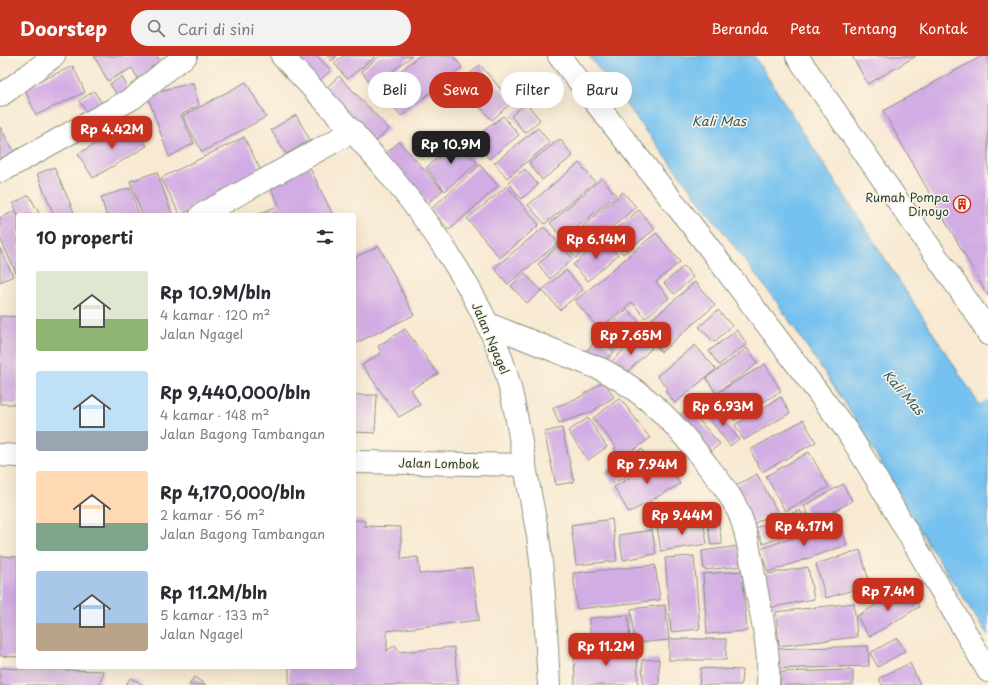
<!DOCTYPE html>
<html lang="id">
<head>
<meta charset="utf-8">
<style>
  body { margin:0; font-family:"Playpen Sans",sans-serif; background:#f2f2f3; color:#2b2b33; height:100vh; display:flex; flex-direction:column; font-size:15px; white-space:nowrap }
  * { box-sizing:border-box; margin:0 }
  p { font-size:13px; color:#7c7c81 }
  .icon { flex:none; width:22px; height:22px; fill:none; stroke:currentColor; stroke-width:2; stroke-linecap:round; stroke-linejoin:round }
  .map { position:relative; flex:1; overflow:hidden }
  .drawer { position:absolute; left:16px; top:157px; width:340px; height:456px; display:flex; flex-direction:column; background:#fff; border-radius:4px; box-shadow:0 4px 16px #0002 }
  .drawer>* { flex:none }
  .banner { position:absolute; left:368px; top:16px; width:380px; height:36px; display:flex; gap:8px }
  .price { position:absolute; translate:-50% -34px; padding:0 9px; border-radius:8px; background:#c8321e; color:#fff; font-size:13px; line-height:26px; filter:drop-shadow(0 1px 2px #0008) }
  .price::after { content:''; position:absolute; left:50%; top:24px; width:12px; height:9px; margin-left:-6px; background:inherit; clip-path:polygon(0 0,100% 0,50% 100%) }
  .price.on { background:#222; color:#fff }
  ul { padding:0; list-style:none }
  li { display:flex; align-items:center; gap:12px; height:100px; padding:0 20px }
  li span { display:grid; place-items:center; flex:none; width:112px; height:80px; border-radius:4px; color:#555 }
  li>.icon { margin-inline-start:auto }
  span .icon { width:48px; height:48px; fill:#fffc; stroke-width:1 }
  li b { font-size:17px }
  h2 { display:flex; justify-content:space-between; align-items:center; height:48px; padding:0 20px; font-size:17px }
  .pill { padding:0 14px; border-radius:18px; background:#fff; box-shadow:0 4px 16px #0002; font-size:14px; line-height:36px }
  .pill.on { background:#c8321e; color:#fff }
  header { display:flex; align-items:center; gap:24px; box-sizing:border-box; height:56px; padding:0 20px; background:#c8321e; color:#fff }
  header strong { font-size:19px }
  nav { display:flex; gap:22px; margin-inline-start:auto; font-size:14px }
  .search { width:280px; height:36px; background:#f2f2f3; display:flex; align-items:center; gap:10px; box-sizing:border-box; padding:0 14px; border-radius:22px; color:#7c7c81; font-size:15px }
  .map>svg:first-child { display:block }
  .water { fill:#75c1ef; stroke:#4a7f92 }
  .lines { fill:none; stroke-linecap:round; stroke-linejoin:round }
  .stream { stroke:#75c1ef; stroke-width:10 }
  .building { fill:#d2ace4 }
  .minor-casing { stroke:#8c9383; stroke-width:24 }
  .highway-casing { stroke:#8c9383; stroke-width:24 }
  .minor { stroke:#fff; stroke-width:22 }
  .highway { stroke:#fff; stroke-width:22 }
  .labels { text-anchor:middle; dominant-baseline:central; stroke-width:3; stroke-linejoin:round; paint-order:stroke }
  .poi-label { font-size:12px; fill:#1f3d34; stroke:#fcf5e5; text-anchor:end }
  .street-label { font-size:12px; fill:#1f3d34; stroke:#fcf5e5 }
  .water-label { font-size:13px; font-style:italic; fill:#345e63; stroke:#fcf5e5 }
</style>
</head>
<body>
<header>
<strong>Doorstep</strong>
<div class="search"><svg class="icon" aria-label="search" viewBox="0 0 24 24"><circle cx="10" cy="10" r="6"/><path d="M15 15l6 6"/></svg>Cari di sini</div>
<nav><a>Beranda</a><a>Peta</a><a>Tentang</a><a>Kontak</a></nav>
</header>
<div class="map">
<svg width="988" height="629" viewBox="0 0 988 629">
  <rect width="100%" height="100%" fill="#fcf5e5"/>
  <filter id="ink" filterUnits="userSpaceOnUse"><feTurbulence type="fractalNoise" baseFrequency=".025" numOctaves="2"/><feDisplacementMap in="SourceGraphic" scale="8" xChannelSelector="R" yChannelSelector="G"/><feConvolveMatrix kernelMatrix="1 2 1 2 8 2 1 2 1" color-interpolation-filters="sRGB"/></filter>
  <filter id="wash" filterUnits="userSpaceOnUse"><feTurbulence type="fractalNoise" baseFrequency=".012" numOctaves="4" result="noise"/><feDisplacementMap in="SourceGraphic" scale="16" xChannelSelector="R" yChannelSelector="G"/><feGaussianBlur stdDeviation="0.9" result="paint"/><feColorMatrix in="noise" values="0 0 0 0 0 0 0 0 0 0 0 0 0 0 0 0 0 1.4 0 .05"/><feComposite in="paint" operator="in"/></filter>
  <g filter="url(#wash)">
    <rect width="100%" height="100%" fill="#f8e9d2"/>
    <path class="water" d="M589,0H754L988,362V580L927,486L849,353L776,245Z"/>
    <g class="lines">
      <path class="stream" d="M971,359L988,349"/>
    </g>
    <g id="blocks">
      <g class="building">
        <path d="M94,0H157L165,15L141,28L132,12L108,25Z"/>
        <path d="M293,0H317L331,14L318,26Z"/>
        <path d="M327,0H337L331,5Z"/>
        <path d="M343,0H376L347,23L334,7Z"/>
        <path d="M380,0H412L373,30L361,15Z"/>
        <path d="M419,0H453L462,11L401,60L379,32Z"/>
        <path d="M852,0H916L868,28Z"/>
        <path d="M982,0H988V240L883,55Z"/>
        <path d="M480,9L512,46L492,64L459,27Z"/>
        <path d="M73,10L85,36L36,59L24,32Z"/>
        <path d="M339,20L389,73L375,86L325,33Z"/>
        <path d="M122,21L130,36L119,42L110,28Z"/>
        <path d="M246,26L266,61L202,96L183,60Z"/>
        <path d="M193,27L199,49L181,59L194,87L169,101L147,38Z"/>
        <path d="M94,35L105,52L91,62L79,45Z"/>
        <path d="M526,47L540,64L525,77L511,60Z"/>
        <path d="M296,59L310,84L286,98L271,74Z"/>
        <path d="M503,60L519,79L489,103L473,83Z"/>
        <path d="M132,66L147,90L93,122L78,98Z"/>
        <path d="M0,71L15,97L0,105Z"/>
        <path d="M538,72L550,87L507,122L494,107Z"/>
        <path d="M244,81L263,119L180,159L161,122Z"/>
        <path d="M560,83L573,100L542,124L529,107Z"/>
        <path d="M457,84L477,107L445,135L426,112Z"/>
        <path d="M399,86L443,134L428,147L383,100Z"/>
        <path d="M579,107L595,126L545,168L528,149Z"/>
        <path d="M308,108L333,159H257L279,149L268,127Z"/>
        <path d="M480,109L498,130L449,174L431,153Z"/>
        <path d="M54,111L74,156L68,159H54L37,118Z"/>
        <path d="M525,113L538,129L521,143L508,126Z"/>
        <path d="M157,116L172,159H142L130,125Z"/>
        <path d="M602,122L616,139L563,183L550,167Z"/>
        <path d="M507,130L539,169L500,202L467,163Z"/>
        <path d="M130,132L139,159H106L101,141Z"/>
        <path d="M623,136L636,151L576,202L563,187Z"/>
        <path d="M29,139L40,159H18L13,148Z"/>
        <path d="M639,154L655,173L623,198L608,179Z"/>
        <path d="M15,155L18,160V221L0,182V162Z"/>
        <path d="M544,171L558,187L508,228L494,212Z"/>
        <path d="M656,177L680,206L656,226L669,242L645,262L632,246L599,273L575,245Z"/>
        <path d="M604,182L618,199L588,225L573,209Z"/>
        <path d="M560,188L573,203L550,223L538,208Z"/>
        <path d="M379,190L414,259L354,288V202Z"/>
        <path d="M0,192L13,220L0,226Z"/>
        <path d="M684,210L693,221L674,238L664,227Z"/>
        <path d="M566,214L583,234L560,254L542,234Z"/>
        <path d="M525,217L541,235L527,247L511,230Z"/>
        <path d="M695,226L715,249L661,296L641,273Z"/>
        <path d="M627,253L640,267L614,292L600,278Z"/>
        <path d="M718,254L732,270L714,286L699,271Z"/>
        <path d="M0,260L18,261V348H0Z"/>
        <path d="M405,273L438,318L411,333L420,349L399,361L362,309L381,297L378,290Z"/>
        <path d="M737,274L747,288L719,309L709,295Z"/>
        <path d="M639,279L652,292L623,320L610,307Z"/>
        <path d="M599,282L614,296L599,310L585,296Z"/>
        <path d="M695,289L716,313L675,347L665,335L668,332L657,320Z"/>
        <path d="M747,292L758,307L719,336L765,308L781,335L734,364L706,322Z"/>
        <path d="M604,325L614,341L590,357L559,367L553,352L580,341Z"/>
        <path d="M354,339H377L375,377L354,376Z"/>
        <path d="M781,341L790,357L744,384L735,369Z"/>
        <path d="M620,342L650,382L622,403L614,392L616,391L593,362Z"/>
        <path d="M688,352L720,388L706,399L675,363Z"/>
        <path d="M714,352L739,383L730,390L706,358Z"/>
        <path d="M588,362L607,391L588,404L568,375Z"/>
        <path d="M803,364L816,386L762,416L750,394Z"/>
        <path d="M562,372L574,426L556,429L544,376Z"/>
        <path d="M642,393L650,406L613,428L605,416Z"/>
        <path d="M809,396L829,431L785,455L766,420Z"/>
        <path d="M664,401L680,428L629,457L614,431Z"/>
        <path d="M757,418L777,455L748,471L727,434Z"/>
        <path d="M843,428L852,445L813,467L804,450Z"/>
        <path d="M800,454L807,471L763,488L756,472Z"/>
        <path d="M717,456L722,488L711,489L706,457Z"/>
        <path d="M612,463L617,505L576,509L571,469Z"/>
        <path d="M354,464L365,465L364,470L401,471V503L418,501L420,518L472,512L479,564L387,575V595L395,589L400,596L454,591L458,629H289V611H354Z"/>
        <path d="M703,464L707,488L661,495L657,471Z"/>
        <path d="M839,466L847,489L768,516L760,493Z"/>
        <path d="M652,474L656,498L623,504L619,479Z"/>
        <path d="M739,490L742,510L704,514L702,495Z"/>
        <path d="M860,494L870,529L826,542L816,508Z"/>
        <path d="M0,500L18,501V601L0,600Z"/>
        <path d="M694,500L700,573L671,576L665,502Z"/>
        <path d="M655,509L660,544L577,553L573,517Z"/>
        <path d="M808,511L814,543L768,552L762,519Z"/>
        <path d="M742,515L747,575L707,578L703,518Z"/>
        <path d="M907,531L919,551L869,581L857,560Z"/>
        <path d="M854,547L857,581L779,590L776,556Z"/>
        <path d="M665,549L669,584L634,587L631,553Z"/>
        <path d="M628,559L630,586L591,589L589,562Z"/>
        <path d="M897,582L905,595L878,611L870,597Z"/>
        <rect x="669" y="583" width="57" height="21"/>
        <path d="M868,590L869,610L771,613L770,593Z"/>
        <path d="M637,593L638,629H575L574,595Z"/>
        <path d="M659,603V629H643L642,604Z"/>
        <path d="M910,607L920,629H882L879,622Z"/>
        <path d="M0,612L24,613L104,615L99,629H0Z"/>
        <path d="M701,612L742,614L741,629H699Z"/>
        <path d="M853,614V629H780V616Z"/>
        <path d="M194,621L206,629H189Z"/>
        <path d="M130,622L144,629H126Z"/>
      </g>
    </g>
  </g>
  <g filter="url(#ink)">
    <use href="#blocks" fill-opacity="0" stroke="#8c9383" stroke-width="1"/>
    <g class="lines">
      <defs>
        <g id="minor">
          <path d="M559,0L707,189L847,375L877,424L988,615"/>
          <path d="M797,0L980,263L988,278"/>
          <path d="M0,40L54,0"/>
          <path d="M2,115L133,42L169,12L186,0"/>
          <path d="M201,159L353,75"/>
          <path d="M488,268L603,314C647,337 678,370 707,409C720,425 734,443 741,462C750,488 753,516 758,542C764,571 770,599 768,629"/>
          <path d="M0,399L18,400"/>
          <path d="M354,406L525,409"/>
        </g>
        <path id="highway" d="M282,0C359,81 439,165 487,267C509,312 517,361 525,410C529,434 534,457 538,480C545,529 546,580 549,629"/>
      </defs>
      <use href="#minor" class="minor-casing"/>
      <use href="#highway" class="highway-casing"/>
      <use href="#minor" class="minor"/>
      <use href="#highway" class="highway"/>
    </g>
  </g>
  <defs>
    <symbol id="building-ring" viewBox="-11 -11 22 22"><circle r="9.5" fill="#fcf5e5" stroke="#c8321e" stroke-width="1.5"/><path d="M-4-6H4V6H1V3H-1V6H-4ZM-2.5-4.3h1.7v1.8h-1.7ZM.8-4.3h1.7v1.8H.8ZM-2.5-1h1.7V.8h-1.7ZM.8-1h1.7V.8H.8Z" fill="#c8321e"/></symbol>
  </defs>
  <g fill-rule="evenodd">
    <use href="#building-ring" x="952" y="138" width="20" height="20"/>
  </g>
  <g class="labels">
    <g class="poi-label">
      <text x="949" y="141">Rumah Pompa<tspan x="949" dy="14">Dinoyo</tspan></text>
    </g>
    <g class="street-label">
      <text transform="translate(491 282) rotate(67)">Jalan Ngagel</text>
      <text transform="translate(439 407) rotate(1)">Jalan Lombok</text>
    </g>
    <g class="water-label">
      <text x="719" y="64">Kali Mas</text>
      <text transform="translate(904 336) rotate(49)">Kali Mas</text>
    </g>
  </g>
</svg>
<b class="price" style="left:112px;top:94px">Rp 4.42M</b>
<b class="price on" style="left:451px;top:109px">Rp 10.9M</b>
<b class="price" style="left:596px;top:204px">Rp 6.14M</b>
<b class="price" style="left:631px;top:300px">Rp 7.65M</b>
<b class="price" style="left:723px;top:371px">Rp 6.93M</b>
<b class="price" style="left:647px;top:429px">Rp 7.94M</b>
<b class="price" style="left:682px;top:480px">Rp 9.44M</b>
<b class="price" style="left:804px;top:491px">Rp 4.17M</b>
<b class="price" style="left:888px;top:556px">Rp 7.4M</b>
<b class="price" style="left:606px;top:611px">Rp 11.2M</b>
<div class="banner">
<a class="pill">Beli</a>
<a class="pill on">Sewa</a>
<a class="pill">Filter</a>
<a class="pill">Baru</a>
</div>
<section class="drawer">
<h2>10 properti<svg class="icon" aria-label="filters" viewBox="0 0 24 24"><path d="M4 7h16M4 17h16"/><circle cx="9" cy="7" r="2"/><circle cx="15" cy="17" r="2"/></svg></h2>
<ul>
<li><span style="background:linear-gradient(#dfe7d0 60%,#8fb573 0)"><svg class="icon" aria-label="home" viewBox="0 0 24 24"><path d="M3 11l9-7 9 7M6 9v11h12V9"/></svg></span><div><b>Rp 10.9M/bln</b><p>4 kamar · 120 m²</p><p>Jalan Ngagel</p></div></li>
<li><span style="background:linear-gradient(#bfe0f5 75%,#9aa5b1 0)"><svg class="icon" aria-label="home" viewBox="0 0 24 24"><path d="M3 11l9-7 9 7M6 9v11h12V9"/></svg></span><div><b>Rp 9,440,000/bln</b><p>4 kamar · 148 m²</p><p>Jalan Bagong Tambangan</p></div></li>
<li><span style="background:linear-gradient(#ffd9b3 65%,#7fa58c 0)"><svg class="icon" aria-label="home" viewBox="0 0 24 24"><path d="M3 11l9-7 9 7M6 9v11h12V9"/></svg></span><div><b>Rp 4,170,000/bln</b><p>2 kamar · 56 m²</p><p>Jalan Bagong Tambangan</p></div></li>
<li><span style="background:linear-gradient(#a9c7e8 65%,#b9a48a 0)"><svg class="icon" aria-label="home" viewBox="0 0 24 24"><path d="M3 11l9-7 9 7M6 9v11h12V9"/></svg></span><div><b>Rp 11.2M/bln</b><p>5 kamar · 133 m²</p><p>Jalan Ngagel</p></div></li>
</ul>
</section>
</div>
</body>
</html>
